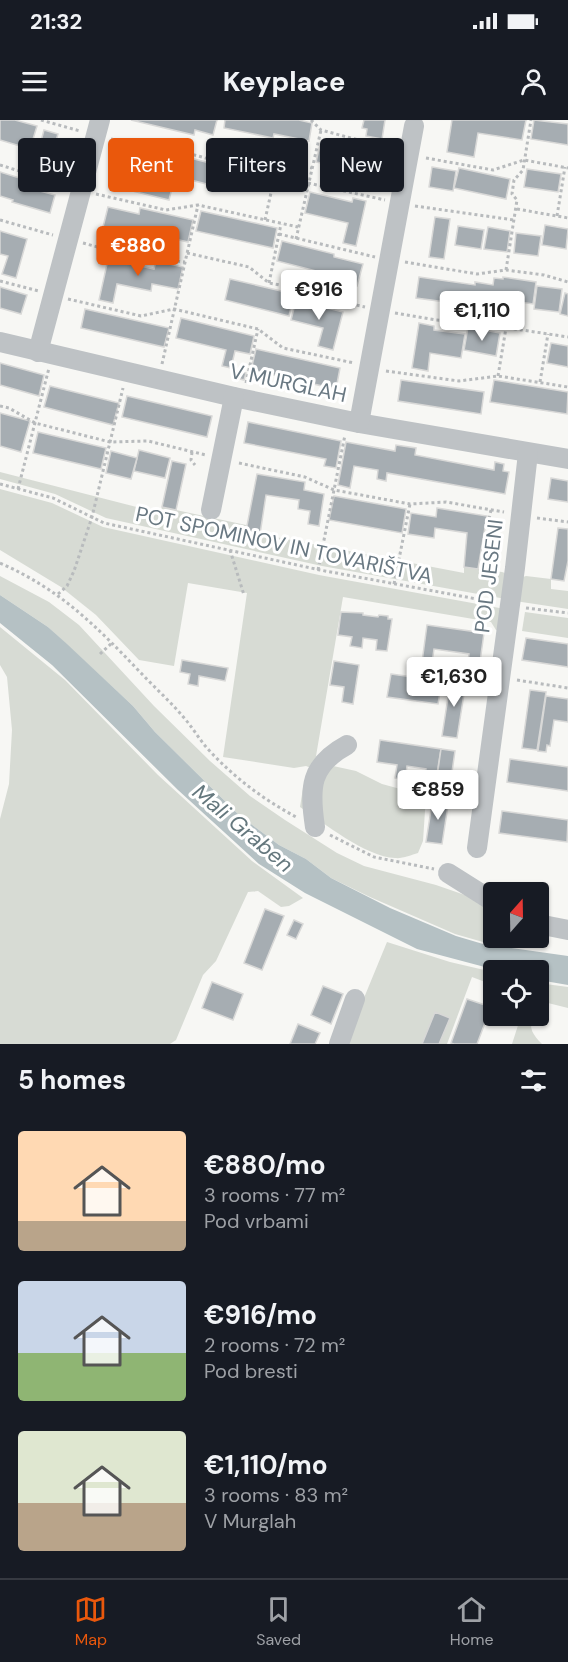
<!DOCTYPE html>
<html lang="en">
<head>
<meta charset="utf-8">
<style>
  body { margin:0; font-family:"DM Sans",sans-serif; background:#242831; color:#f1f3f6; height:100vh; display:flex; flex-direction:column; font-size:22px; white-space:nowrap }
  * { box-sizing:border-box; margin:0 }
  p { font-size:20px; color:#9ea1a6 }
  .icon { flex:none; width:33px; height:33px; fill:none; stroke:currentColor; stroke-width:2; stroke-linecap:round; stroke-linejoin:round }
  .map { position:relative; height:924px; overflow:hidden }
  .details { display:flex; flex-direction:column; background:#171b24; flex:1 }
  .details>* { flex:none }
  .banner { position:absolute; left:18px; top:18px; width:532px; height:54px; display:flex; gap:12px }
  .needle { width:39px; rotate:20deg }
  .tools { position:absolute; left:483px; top:762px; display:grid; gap:12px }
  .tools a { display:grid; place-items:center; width:66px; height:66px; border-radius:6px; background:#171b24; box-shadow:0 2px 4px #0004; font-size:30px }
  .price { position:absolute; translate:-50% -51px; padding:0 14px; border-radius:6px; background:#fff; color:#222; font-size:20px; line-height:39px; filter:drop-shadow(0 2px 3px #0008) }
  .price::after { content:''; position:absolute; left:50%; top:36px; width:18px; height:14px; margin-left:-9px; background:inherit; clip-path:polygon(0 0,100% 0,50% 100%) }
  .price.on { background:#ea580c; color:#fff }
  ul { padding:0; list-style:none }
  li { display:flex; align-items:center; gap:18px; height:150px; padding:0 18px }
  li span { display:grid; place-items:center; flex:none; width:168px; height:120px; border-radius:6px; color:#555 }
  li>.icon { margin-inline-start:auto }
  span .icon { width:72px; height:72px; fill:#fffc; stroke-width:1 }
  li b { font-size:26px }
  h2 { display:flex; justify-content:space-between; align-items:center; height:72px; padding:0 18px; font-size:26px }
  .tag { padding:0 21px; border-radius:6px; background:#171b24; box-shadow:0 2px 4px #0004; font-size:21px; line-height:54px }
  .tag.on { background:#ea580c; color:#fff }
  .status { display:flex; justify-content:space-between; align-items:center; height:42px; padding:0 30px; background:#171b24; direction:ltr }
  .status svg { height:16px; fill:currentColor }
  header { display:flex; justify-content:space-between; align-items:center; height:78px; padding:0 18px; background:#171b24; font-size:27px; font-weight:800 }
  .dock { display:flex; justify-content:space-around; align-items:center; height:84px; border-top:2px solid #363941; background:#171b24; font-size:16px; color:#9ea1a6 }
  .dock a { display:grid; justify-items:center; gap:3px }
  .dock .on { color:#ea580c }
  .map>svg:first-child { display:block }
  .green { fill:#d7dbd4 }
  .water { fill:#b5c1c4 }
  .building { fill:#a6adb2; stroke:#d8d8d7; stroke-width:1.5 }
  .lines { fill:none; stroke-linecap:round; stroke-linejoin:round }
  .path { stroke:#b8bbbd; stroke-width:3; stroke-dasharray:3 3; stroke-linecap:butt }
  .minor { stroke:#bec2c5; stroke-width:20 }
  .labels { text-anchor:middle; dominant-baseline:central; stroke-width:6; stroke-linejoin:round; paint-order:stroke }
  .street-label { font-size:21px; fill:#697882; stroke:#fff }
  .water-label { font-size:22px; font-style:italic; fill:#65787e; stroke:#fff }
</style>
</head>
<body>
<div class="status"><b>21:32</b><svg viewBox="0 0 49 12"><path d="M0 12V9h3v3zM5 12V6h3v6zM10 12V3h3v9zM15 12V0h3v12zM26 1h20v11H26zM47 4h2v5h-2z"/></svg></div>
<header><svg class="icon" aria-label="menu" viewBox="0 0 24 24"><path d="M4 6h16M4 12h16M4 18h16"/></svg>Keyplace<svg class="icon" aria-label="person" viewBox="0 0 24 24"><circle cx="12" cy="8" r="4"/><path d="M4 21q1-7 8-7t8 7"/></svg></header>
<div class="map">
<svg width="568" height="924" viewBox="0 0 568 924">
  <rect width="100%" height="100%" fill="#f7f7f4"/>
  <g class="green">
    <path d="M0,352L160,393L162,387L246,405V411L260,414L464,453V447L502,452L505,453L506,479L322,446L106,398L55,374L0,359Z"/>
    <path d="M0,369L52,383L103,407L319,455L505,489L502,512L496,510L491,502L343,477L315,642L356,651L382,664L426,676L423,721L418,733C411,735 402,739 395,738C366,737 324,703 300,687L303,668L311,648L306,646L294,648L223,637L247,473L188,463L174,546L139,540L96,495L61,467L0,430Z"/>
    <path d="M0,456L49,482L79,505L154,586L210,641L250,676L285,700L337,733L364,746L436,765L488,783L494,788L493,812L490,824L455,814L370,777L331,758L306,739L279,725L239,695L155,612L133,586L48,507L0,475Z"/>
    <path d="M526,456L551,459V469L568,471V489L515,481L520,458Z"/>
    <path d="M525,492L568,498V518L522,511Z"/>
    <path d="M0,507L65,560L158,655L252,741L303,778L289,786L281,787L258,771L248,772L216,841L203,855L176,920L170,924H0V699L9,664L12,610L7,557L0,545Z"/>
    <path d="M387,822L450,842L493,852V865L472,857L447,924H345Z"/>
    <path d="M538,863L568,867V888L540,881L539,882Z"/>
    <path d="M521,896H533C528,908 533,915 542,924H512Z"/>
  </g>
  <path class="water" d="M0,475L48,507L67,524L133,586L155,612L239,695L279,725L306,739L331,758L390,788L456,816L483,824L568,836V865L539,860L538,850H496L417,829L305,773L259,744L178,670L52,545L0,503Z"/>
  <g class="building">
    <path d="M0,0H15L37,6L30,29L0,20Z"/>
    <path d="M131,0H217L213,15L195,10L194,15Z"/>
    <path d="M225,0H299L312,3L309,21L274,14L273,18L224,8Z"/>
    <path d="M364,0H385L382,19L366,16L367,9L362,8Z"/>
    <path d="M452,0H526L522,20L478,13L474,37L447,32Z"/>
    <path d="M534,0L568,4V25L531,19Z"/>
    <path d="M44,10L58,14L46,55L33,51Z"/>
    <path d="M321,21L357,28V32L390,38L384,67L369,64L371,58L349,54L350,49L316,42Z"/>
    <path d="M134,30L166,38L167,32L237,50L240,37L276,46L271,66L237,58L234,71L175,56L169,80L124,69Z"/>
    <path d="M432,47L456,51L453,71L429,67Z"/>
    <path d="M459,48L510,59L506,79L454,68Z"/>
    <path d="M527,49L561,54L558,72L524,67Z"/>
    <path d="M0,52L23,59L21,66L55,75L50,93L12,82L13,80L0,76Z"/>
    <path d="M310,72L352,82L353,78L366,81L356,126L343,123L348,103L305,93Z"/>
    <path d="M108,87L139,94L140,88L193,100L188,122L136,110L135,114L103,107Z"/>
    <path d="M201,91L277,108L273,128L196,111Z"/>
    <path d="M435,97L450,99L444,139L429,137Z"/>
    <path d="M545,105L568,109L566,129L542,125Z"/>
    <path d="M458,106L484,110L481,129L455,125Z"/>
    <path d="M488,107L510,111L507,132L484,129Z"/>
    <path d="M0,111L27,119L16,158L2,154L8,136L0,134Z"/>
    <path d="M516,113L541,116L538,136L514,133Z"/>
    <path d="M282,121L334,134V137L363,144L357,166L327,158L328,154L277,141Z"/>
    <path d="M109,135L123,138L122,142L154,149L156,141L183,147L178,169L152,164L151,171L117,164L113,183L99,180Z"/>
    <path d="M419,157L475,165V162L493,165L494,158L503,159V157L536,162L533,184L499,179L498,189L416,178Z"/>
    <path d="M230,159L294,174L289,196L225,180Z"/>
    <path d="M537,166L562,169L559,192L534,189Z"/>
    <path d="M0,167L27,175L21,194L0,188Z"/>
    <path d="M565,173L568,174V196L560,194Z"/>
    <path d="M296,180L343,192L333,230L318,226L323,208L291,200Z"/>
    <path d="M85,189L169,208L164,227L81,208Z"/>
    <path d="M181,198L254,216L250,234L235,231L231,248L222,246L226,230L176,218Z"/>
    <path d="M419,203L434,206V210L465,214L461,238L430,233L428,251L412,248Z"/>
    <path d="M468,207L500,213L496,236L464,230Z"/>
    <path d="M551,223L568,226V247L547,243Z"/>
    <path d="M256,229L340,248L336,269L251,250Z"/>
    <path d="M0,243L44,255L39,276L0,265Z"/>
    <path d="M238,251L246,253L244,260L236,258Z"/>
    <path d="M401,260L484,272L481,294L398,281Z"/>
    <path d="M494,260L568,272L567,294L490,282Z"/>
    <path d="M50,266L119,283L113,305L44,287Z"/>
    <path d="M127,276L212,296L207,317L122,297Z"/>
    <path d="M0,293L30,301L21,332L0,326Z"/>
    <path d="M248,302L341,321L336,348L324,346L326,339L244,323Z"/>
    <path d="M38,312L106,328L101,349L33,333Z"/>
    <path d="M346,322L395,331L396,325L416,328L415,335L494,350L495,342L504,344L503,351L509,352L505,374L387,353L386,361L377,359L378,350L354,346L350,368L338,365Z"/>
    <path d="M139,330L170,338L165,358L134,351Z"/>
    <path d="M111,331L137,338L131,359L106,353Z"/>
    <path d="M172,341L186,344L176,390L162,387Z"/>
    <path d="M257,354L305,362L304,370L324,374L319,406L308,404L310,391L298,389L299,380L266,375L260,414L246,411Z"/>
    <path d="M551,358L568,361V382L548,379Z"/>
    <path d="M334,376L406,389L402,413L329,400Z"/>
    <path d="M437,388L487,396L478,449L464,447L467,413L435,408L434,418L408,414L411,393L436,397Z"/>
    <path d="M558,408L568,409V441L564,461L551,459Z"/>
    <path d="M341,492L363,493V495L378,497L379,495L388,496V499H392L387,531L376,530L377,520L363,518L362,528L350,526L352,517L338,515Z"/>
    <path d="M427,505L484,513L479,549L467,548L469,534L434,529L432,543L422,542Z"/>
    <path d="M526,518L568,524V547L522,540Z"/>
    <path d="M182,540L228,548L225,561L199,556L198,566L188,564L190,554L180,552Z"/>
    <path d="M334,541L359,545L353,584L342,582L344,567L330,565Z"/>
    <path d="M391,554L442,561L438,584L387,577Z"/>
    <path d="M451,558L466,561L457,618L442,616Z"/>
    <path d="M530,570L546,572L537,630L522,628Z"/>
    <path d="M546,576L568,579V602L554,600L550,626L547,625L546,632L538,631Z"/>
    <path d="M380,620L441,629L435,666L424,664L426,649L407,646L405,660L395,658L397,645L377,642Z"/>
    <path d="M441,629L455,631L450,666L436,664Z"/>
    <path d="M510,639L568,647V671L507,662Z"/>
    <path d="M433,677L449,679L442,724L426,722Z"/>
    <path d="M502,691L568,700L567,722L499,713Z"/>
    <path d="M265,789L284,796L262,850L244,843Z"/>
    <path d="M294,800L303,804L296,819L287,815Z"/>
    <path d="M212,862L243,874L233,900L202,888Z"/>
    <path d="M323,866L343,874L331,904L311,895Z"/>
    <path d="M467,879L491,887L477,924H454L451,923Z"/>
    <path d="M435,892L450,898L439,924H422Z"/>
    <path d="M298,904L320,913L315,924H290Z"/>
  </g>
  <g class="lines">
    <g class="path">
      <path d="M41,0L80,11"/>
      <path d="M311,0L321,10L392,29"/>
      <path d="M111,19L152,29L180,31L209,39L240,32L312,48"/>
      <path d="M426,38L493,50L524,40L568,48"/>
      <path d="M0,45L67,66"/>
      <path d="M308,63L385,80"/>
      <path d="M96,74L166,90L198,85L298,107"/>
      <path d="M415,86L514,100"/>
      <path d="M517,89L568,98"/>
      <path d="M557,96L565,47"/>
      <path d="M0,100L53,115"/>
      <path d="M265,100L278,41"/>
      <path d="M279,114L375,137"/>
      <path d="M296,119L321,10"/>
      <path d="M83,123L127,135L185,142"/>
      <path d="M187,133L249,147L269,163L307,170L325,178L365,187"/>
      <path d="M405,142L477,154L506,150L544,155L568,162"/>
      <path d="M506,150L517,80L512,74L514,60L523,50L531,0"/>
      <path d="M0,161L39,171"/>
      <path d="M269,163L281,104"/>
      <path d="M68,179L141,196L174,189L258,209L283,228L354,243"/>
      <path d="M395,193L436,200L469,202L568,217"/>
      <path d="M162,244L198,85"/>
      <path d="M386,251L459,261L498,256L568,267"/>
      <path d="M498,256L506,208"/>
      <path d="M540,262L548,214"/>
      <path d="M246,263L258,209"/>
      <path d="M0,286L9,288L35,303L110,322L148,321L206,335"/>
      <path d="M192,332L191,340L195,345"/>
      <path d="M239,343L305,357L334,370L410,384L446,382L504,392"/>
      <path d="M0,364L53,378L104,403L320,450L493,482"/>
      <path d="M18,369L49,248"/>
      <path d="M491,390L489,399L494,407"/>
      <path d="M537,398L568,402"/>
      <path d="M230,430L244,475"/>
      <path d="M0,443C61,470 95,505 140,552C155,568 171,582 185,599C193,608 199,619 207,628C233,657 264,680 298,698"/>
      <path d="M318,450L345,315"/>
      <path d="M394,464L410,384"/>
      <path d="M58,474L67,466L74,451L92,397L123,268"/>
      <path d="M526,488L568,493"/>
      <path d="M100,534L113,522"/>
      <path d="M517,560L568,568"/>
      <path d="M330,715L374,737L434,749"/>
    </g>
    <g class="minor">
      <path d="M0,222L234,277L359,303L568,339"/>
      <path d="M38,232L100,0"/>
      <path d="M359,303L414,6"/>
      <path d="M211,390L234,277"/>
      <path d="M315,707C309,667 310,645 347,625"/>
      <path d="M477,728L515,448L528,333"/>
      <path d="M448,753L494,782"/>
      <path d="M538,804L568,810"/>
      <path d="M339,924L355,879"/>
    </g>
  </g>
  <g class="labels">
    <g class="street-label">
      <text transform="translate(288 263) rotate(12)">V MURGLAH</text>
      <text transform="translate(284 425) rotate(12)">POT SPOMINOV IN TOVARIŠTVA</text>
      <text transform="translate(489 456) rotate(-83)">POD JESENI</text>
    </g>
    <g class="water-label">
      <text transform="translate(243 708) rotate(40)">Mali Graben</text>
    </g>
  </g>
</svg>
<div class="tools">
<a><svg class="needle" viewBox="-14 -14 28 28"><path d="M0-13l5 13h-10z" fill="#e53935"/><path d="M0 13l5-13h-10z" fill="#9ea1a6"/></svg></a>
<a><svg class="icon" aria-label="locate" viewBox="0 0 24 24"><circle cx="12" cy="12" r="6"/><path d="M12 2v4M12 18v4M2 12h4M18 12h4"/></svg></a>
</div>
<b class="price on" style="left:138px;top:157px">€880</b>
<b class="price" style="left:319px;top:201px">€916</b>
<b class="price" style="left:482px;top:222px">€1,110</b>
<b class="price" style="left:454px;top:588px">€1,630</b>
<b class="price" style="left:438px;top:701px">€859</b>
<div class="banner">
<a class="tag">Buy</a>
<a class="tag on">Rent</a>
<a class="tag">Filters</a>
<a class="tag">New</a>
</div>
</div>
<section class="details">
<h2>5 homes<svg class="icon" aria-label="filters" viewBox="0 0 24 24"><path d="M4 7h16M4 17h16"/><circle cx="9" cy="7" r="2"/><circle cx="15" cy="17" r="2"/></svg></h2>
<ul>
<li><span style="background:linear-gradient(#ffd9b3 75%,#b9a48a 0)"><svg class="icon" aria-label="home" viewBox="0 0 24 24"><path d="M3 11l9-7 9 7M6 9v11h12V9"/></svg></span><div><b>€880/mo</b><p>3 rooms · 77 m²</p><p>Pod vrbami</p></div></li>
<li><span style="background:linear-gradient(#c9d6e8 60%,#8fb573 0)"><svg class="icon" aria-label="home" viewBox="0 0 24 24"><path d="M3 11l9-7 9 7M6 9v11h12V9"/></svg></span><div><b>€916/mo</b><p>2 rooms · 72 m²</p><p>Pod bresti</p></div></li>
<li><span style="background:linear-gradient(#dfe7d0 60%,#b9a48a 0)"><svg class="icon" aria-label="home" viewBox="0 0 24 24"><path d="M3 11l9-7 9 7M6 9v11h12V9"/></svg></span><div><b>€1,110/mo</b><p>3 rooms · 83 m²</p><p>V Murglah</p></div></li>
</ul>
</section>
<nav class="dock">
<a class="on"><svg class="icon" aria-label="map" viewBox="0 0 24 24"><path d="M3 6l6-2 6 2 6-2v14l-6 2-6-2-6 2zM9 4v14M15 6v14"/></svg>Map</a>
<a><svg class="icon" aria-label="saved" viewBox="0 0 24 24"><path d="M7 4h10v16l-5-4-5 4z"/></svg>Saved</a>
<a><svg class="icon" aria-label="home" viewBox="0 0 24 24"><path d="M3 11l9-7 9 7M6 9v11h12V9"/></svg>Home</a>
</nav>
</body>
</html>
